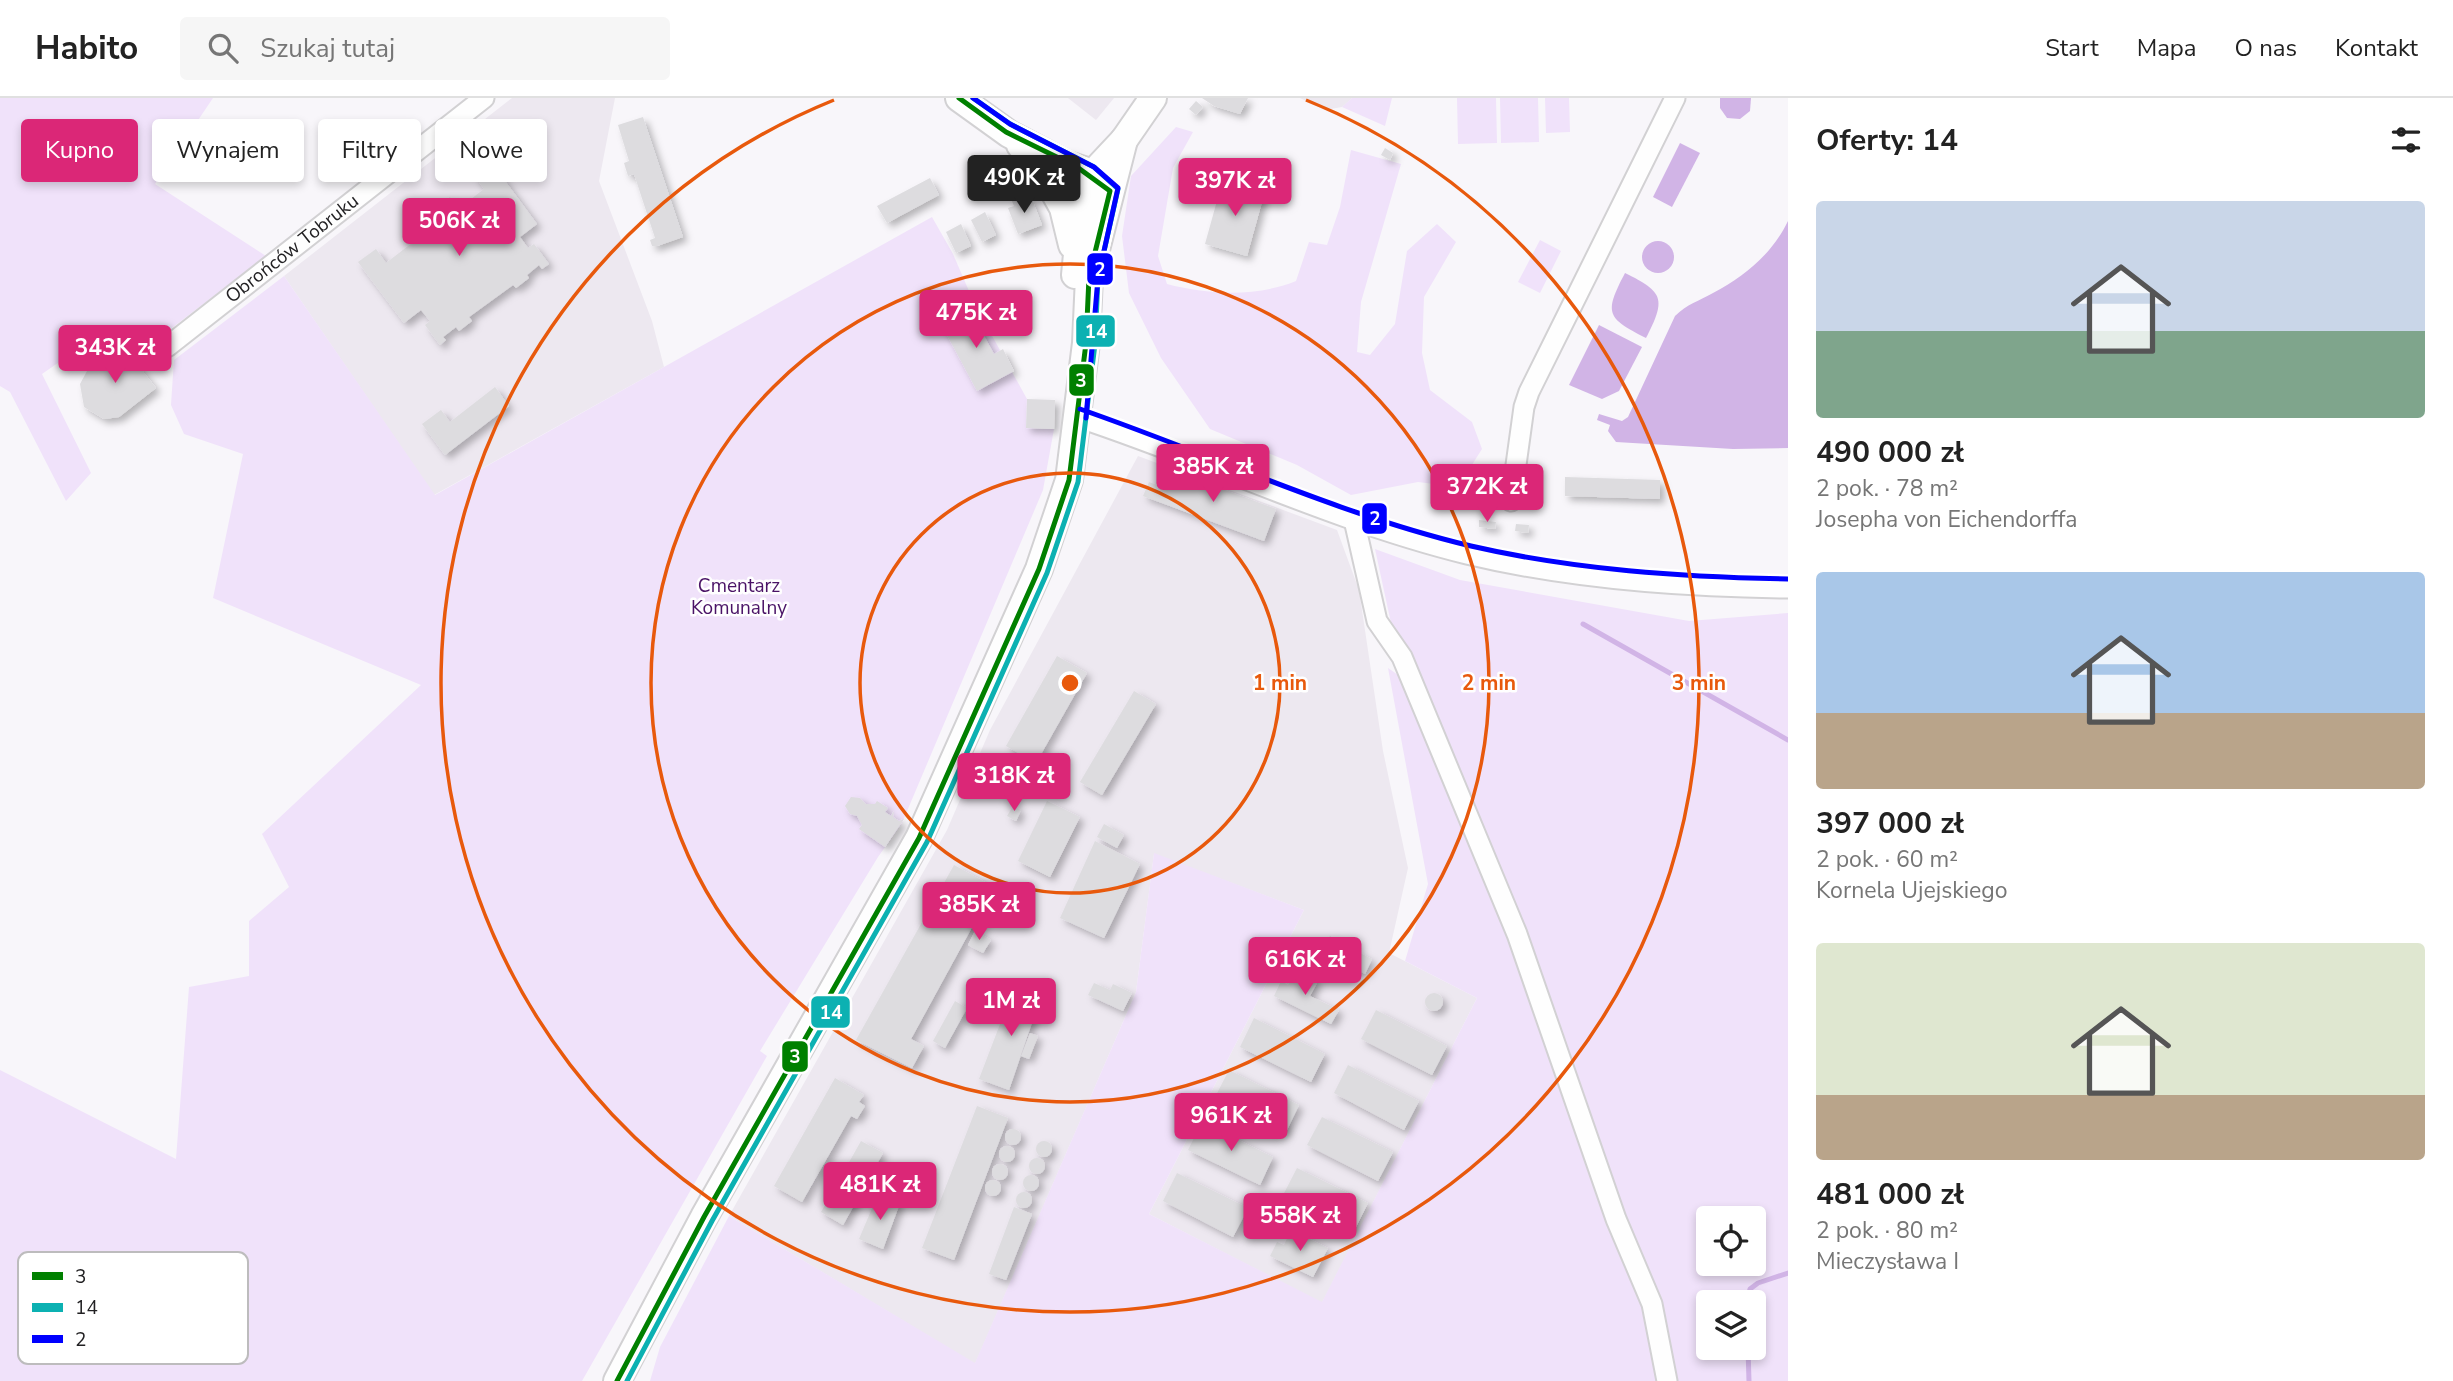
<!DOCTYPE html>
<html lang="pl">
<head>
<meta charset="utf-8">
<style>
  body { margin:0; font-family:"Nunito Sans",sans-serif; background:#f6f6f6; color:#222; height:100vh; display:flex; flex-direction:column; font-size:26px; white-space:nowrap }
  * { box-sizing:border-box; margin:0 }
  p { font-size:23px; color:#767676 }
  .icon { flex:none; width:38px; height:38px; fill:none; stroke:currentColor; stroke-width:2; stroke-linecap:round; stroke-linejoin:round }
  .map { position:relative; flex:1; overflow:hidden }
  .details { display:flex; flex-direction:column; background:#fff; width:665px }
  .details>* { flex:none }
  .hud { position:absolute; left:21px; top:21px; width:665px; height:63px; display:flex; gap:14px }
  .fabs { position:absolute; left:1696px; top:1108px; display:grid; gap:14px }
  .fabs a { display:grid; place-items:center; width:70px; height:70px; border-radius:7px; background:#fff; box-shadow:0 4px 10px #0003; font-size:35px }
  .price { position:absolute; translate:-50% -60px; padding:0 16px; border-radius:7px; background:#db2777; color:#fff; font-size:23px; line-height:46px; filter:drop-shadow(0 2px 4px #0008) }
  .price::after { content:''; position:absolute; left:50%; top:42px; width:21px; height:16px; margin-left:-10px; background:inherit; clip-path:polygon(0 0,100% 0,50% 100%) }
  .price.current { background:#222; color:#fff }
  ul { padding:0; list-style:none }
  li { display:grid; align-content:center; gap:14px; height:371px; padding:0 28px }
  li span { display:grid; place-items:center; height:217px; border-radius:7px; color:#555 }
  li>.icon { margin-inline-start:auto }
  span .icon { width:126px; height:126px; fill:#fffc; stroke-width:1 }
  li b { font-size:30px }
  h2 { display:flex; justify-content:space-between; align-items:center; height:84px; padding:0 28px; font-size:30px }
  .chip { padding:0 24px; border-radius:7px; background:#fff; box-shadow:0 4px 10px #0003; font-size:24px; line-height:63px }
  .chip.current { background:#db2777; color:#fff }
  header { display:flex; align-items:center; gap:42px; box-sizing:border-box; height:98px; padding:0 35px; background:#fff; border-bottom:2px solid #e0e0e0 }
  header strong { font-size:33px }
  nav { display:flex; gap:38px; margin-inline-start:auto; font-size:24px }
  .search { width:490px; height:63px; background:#f6f6f6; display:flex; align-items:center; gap:18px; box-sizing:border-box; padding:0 24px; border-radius:7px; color:#767676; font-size:26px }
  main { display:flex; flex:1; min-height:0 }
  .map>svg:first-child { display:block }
  .built { fill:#ede8f0 }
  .green { fill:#f0e2fa; fill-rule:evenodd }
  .water { fill:#d1b4e6 }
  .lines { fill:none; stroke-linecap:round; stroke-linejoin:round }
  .stream { stroke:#d1b4e6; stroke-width:5 }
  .building { fill:#dddcdf; filter:url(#shadow) }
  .street-casing { stroke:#d2d1d3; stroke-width:23 }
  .secondary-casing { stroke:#d2d1d3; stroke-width:30 }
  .street { stroke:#fefefe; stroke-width:19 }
  .secondary { stroke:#fefefe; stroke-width:26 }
  .bus-1-casing { stroke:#fff; stroke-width:10 }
  .bus-2-casing { stroke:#fff; stroke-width:10 }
  .bus-3-casing { stroke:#fff; stroke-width:10 }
  .bus-1 { stroke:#008000; stroke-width:5 }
  .bus-2 { stroke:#0cb1b2; stroke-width:5 }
  .bus-3 { stroke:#00f; stroke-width:5 }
  .ring { fill:none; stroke:#e8590c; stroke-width:3.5 }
  .labels { text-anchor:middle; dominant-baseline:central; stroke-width:5; stroke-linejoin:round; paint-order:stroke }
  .street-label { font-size:19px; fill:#222123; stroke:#fff }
  .park-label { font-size:19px; fill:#4a1366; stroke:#fff }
  .key { fill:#fff; stroke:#bdbcbd; stroke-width:2 }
  .key-label { font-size:19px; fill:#222123 }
  .centre { fill:#e8590c; stroke:#fff; stroke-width:3.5 }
  .ring-label { font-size:21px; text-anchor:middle; font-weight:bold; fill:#e8590c; stroke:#fff; stroke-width:5; stroke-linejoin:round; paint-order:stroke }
  .line-badge { stroke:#fff; stroke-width:2.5 }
  .badge-label { font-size:19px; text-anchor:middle; font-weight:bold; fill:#fff }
</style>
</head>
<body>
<header>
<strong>Habito</strong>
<div class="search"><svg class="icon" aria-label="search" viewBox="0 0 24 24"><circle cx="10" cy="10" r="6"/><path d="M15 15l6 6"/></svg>Szukaj tutaj</div>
<nav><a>Start</a><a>Mapa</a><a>O nas</a><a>Kontakt</a></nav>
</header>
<main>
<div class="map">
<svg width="1788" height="1283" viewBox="0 0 1788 1283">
  <defs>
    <filter id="shadow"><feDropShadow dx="4.5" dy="4.5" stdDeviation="3.5" flood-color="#0004"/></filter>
  </defs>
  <rect width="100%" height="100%" fill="#f8f6fa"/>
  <g class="built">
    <path d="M512,0H615L599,83L652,223L664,269L434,397L284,178Z"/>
    <path d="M1068,0H1114L1096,22Z"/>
    <path d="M1300,0H1352L1342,9L1325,12Z"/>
    <path d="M1138,358L1337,432L1359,492L1383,653L1408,770L1389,855L1477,900L1322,1205L1149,1116L1304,812L1154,756L1136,894L975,1266L729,1118L947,732L990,632Z"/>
  </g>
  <g class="green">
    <path d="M0,0H213L155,86L266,158L164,236L121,228L85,246L42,276L91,375L66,403L10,294L0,288Z"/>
    <path d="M1352,0H1392L1385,28L1342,9Z"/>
    <path d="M1457,0H1496L1497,45L1458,46Z"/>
    <path d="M1500,0H1538L1539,44L1501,45Z"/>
    <path d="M1545,0H1569L1570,34L1546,35Z"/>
    <path d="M1176,29L1193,34L1173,70L1158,158L1167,186C1208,197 1257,199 1296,183L1309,144L1327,147L1340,109L1351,52L1401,66L1361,204L1357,254L1370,257L1395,226L1407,153L1437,126L1456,144L1424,199L1422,255L1430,292L1472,324L1482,351L1458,389L1418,384L1351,397L1297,367L1210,331L1161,260L1129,195L1122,138L1131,78Z"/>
    <path d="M932,119L953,156L975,207L1027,301L1026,330L1054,331L1043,392L902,725L878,759L760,953L767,958L582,1283H0V972L176,1061L189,889L249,878V823L289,789L262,736L421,587L213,500L243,356L184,336L171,307L174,262L284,178L435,397Z"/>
    <path d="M1540,142L1561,153L1540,195L1518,184Z"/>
    <path d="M1375,451L1460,482L1689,523L1788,515V1283H650L660,1249L729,1118L975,1265L1136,894L1154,755L1304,812L1149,1116L1322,1204L1477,900L1405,863L1428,786L1388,570L1401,579L1411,563L1391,525ZM1708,1120H1754V1166H1708ZM1708,1204H1754V1250H1708Z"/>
  </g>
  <g class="water">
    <path d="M1720,0H1751L1750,13L1740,21L1727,20L1720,10Z"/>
    <path d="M1680,45L1700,55L1672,109L1653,99Z"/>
    <path d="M1788,123V350L1733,351L1616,344L1608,333L1610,327L1597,322L1599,316L1622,323L1628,319L1675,218C1687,206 1699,203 1713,195C1745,178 1772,156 1788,123Z"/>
    <circle cx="1658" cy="159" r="16"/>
    <path d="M1625,175C1664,194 1666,201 1646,240C1606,220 1604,215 1625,175Z"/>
    <path d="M1599,227L1642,249L1619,293L1602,301L1569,287Z"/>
  </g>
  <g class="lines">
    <g class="stream">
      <path d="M1583,526L1788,642"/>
      <path d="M1747,1204L1750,1191L1758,1185L1788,1175"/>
      <path d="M1748,1250L1749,1283"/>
    </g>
  </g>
  <g class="building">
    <path d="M1202,0H1248L1240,16L1214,8Z"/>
    <path d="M1196,3L1203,9L1196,17L1189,11Z"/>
    <path d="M643,19L683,139L657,148H652L650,142L655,140L634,76L628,78L624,65L629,63L618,27Z"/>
    <path d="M1385,50L1393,55L1390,62L1381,57Z"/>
    <path d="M978,62L990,71L981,83L968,74Z"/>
    <path d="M491,64L537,126L520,139L528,150L534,146L549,166L542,171L539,167L527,177L529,180L516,190L513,187L469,219L472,223L459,233L456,229L443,239L446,242L440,247L425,227L430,223L421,212L404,225L358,164L376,151L386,165L412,145L404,134L450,99L458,111L484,91L474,77Z"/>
    <path d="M930,80L939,97L887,125L877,108Z"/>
    <path d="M1223,81L1265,93L1247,158L1205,146Z"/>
    <path d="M1023,97L1026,104L1032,101L1042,127L1018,136L1008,110L1014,108L1011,101Z"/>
    <path d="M985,114L996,137L982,144L971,122Z"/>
    <path d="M961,126L971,148L956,155L946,134Z"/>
    <path d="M968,209L994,256L1003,251L1014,273L977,293L940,224Z"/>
    <path d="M121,246L156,290L119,319L104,321L84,309L80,286L87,273Z"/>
    <path d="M495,289L509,308L445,357L422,326L441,312L450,324Z"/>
    <path d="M1027,301L1055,302L1054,331L1026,330Z"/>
    <path d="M1168,371L1276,411L1264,443L1143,398L1149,384L1162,389Z"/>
    <path d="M1565,379L1660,382V401L1565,398Z"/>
    <path d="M1479,422L1496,424L1495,431L1479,429Z"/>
    <path d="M1516,426L1529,427L1528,435L1515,433Z"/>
    <path d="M1057,558L1087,575L1036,665L1006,648Z"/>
    <path d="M1134,593L1156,606L1102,697L1080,684Z"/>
    <path d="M851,699L860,700L866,706H875L877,703L888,710L885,714L891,718L894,713L893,719L899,723L904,721L885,749L859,731L862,727L857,718L850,716L845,708Z"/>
    <path d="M1047,703L1080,719L1050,779L1018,763Z"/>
    <path d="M1013,708L1021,712L1016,723L1007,718Z"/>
    <path d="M1104,726L1124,737L1117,750L1097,739Z"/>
    <path d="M1095,743L1140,766L1104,840L1060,820Z"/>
    <path d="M954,767L994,789L911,941L924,948L912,970L856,942Z"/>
    <path d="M975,833L991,842L983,855L968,847Z"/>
    <path d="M1330,838L1351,850L1343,864L1321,853Z"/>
    <path d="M1358,854L1372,861L1365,876L1350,868Z"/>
    <path d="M1295,872L1318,883L1310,898L1339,912L1331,926L1274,898L1281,883L1288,887Z"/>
    <path d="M1094,885L1110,892L1113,886L1132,895L1123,913L1088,897Z"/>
    <path d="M1015,887L1045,898L1041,908L1038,907L1009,992L979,981Z"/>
    <circle cx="1434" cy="904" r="9"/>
    <path d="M955,903L967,910L945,950L933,943Z"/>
    <path d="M1376,912L1447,948L1432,977L1361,941Z"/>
    <path d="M1254,920L1325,956L1311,984L1240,949Z"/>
    <path d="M1030,935L1038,938L1029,961L1021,958Z"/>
    <path d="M1348,967L1419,1003L1404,1032L1334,995Z"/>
    <path d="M1229,972L1299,1007L1285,1036L1214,1001Z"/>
    <path d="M835,980L864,997L859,1004L865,1008L857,1021L851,1018L802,1104L774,1088Z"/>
    <path d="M977,1008L1008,1020L954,1162L922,1150Z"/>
    <path d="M1322,1019L1393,1054L1378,1083L1307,1047Z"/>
    <path d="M1202,1024L1273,1059L1260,1087L1188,1052Z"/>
    <circle cx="1013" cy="1039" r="8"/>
    <path d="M861,1043L883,1055L843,1127L821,1114Z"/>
    <circle cx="1044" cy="1051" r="8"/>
    <circle cx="1007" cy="1056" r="8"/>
    <circle cx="1037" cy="1068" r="8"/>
    <circle cx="1000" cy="1074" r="8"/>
    <path d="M1297,1070L1368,1105L1353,1135L1282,1099Z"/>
    <path d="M1177,1075L1248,1110L1233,1139L1163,1103Z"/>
    <circle cx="1031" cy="1085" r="8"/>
    <circle cx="993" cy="1090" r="8"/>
    <circle cx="1024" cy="1102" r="8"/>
    <path d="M878,1096L900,1105L883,1151L859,1141Z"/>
    <path d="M1014,1109L1032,1116L1006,1182L989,1176Z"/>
    <path d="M1291,1132L1328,1150L1313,1179L1270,1158L1277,1144L1284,1147Z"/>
  </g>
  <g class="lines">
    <defs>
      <g id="street">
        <path id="s1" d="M167,249L484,0"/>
        <path d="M1077,319C1208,362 1333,423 1467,456C1571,481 1681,489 1788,490"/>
        <path d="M1511,403L1524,309L1529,294L1675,0"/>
        <path d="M1354,422L1377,523L1402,559L1517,836L1616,1121L1652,1206L1667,1283"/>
      </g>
      <g id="secondary">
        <path d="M959,0L1009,36L1068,67L1093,75L1104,87"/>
        <path d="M1020,47C1045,75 1065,93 1105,93"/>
        <path d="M1043,74L1063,110L1072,147"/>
        <path d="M1075,177L1080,125L1093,75L1124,42L1153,0"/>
        <path d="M617,1283L704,1119L919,740L1039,471L1069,382L1086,245L1089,179L1124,42"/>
      </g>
    </defs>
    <use href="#street" class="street-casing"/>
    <use href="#secondary" class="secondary-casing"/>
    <use href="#street" class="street"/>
    <use href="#secondary" class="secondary"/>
    <defs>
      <path id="bus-1" d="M617,1283L704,1119L919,740L1039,471L1069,382L1086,245L1089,179L1110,93L1077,69L1006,34L959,0"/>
      <path id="bus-2" d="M627,1283L712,1123L927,744L1047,475L1078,384L1095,246L1098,180L1118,91L1094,69L1010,26L973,0"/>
      <g id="bus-3">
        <path d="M973,0L1010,26L1094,69L1118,90L1098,180L1086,320"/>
        <path d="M1080,311C1210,356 1337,416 1471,448C1575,472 1682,479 1788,481"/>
      </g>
    </defs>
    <use href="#bus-1" class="bus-1-casing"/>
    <use href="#bus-2" class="bus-2-casing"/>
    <use href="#bus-3" class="bus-3-casing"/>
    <use href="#bus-1" class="bus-1"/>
    <use href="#bus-2" class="bus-2"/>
    <use href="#bus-3" class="bus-3"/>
  </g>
  <g class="ring">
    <circle cx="1070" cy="585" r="210"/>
    <circle cx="1070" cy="585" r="419"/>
    <path d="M1306 2A629 629 0 1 1 834 2"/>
  </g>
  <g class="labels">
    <g class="street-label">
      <text stroke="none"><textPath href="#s1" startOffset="159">Obrońców Tobruku</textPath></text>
    </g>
    <g class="park-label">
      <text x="739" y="488">Cmentarz<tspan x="739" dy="22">Komunalny</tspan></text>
    </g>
  </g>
  <rect x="18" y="1154" width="230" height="112" rx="10" class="key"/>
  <rect x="32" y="1174" width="31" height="8" fill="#008000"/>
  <rect x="32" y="1205" width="31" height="9" fill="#0cb1b2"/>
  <rect x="32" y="1237" width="31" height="8" fill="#00f"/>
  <g class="key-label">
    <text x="75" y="1185">3</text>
    <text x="75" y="1216">14</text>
    <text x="75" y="1248">2</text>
  </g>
  <circle cx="1070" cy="585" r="10" class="centre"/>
  <g class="ring-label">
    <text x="1280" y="592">1 min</text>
    <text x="1489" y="592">2 min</text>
    <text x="1699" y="592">3 min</text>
  </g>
  <g class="line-badge">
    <rect x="1086" y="154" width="28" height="34" rx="7" fill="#00f"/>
    <rect x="1075" y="216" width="41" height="34" rx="7" fill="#0cb1b2"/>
    <rect x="1068" y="265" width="27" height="34" rx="7" fill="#008000"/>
    <rect x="1361" y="404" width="27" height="33" rx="7" fill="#00f"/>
    <rect x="810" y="897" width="41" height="34" rx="7" fill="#0cb1b2"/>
    <rect x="781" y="942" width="28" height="33" rx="7" fill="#008000"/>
  </g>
  <g class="badge-label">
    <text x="1100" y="178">2</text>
    <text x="1096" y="240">14</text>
    <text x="1081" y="289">3</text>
    <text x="1375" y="427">2</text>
    <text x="831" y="921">14</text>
    <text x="795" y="965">3</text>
  </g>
</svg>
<div class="fabs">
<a><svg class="icon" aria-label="locate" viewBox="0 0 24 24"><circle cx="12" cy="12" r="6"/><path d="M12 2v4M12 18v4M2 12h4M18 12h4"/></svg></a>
<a><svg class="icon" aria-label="layers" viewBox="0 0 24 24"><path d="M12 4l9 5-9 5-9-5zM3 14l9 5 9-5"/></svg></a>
</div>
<b class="price current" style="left:1024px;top:117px">490K zł</b>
<b class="price" style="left:1235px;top:120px">397K zł</b>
<b class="price" style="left:459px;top:160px">506K zł</b>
<b class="price" style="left:976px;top:252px">475K zł</b>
<b class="price" style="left:115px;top:287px">343K zł</b>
<b class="price" style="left:1213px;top:406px">385K zł</b>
<b class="price" style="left:1487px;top:426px">372K zł</b>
<b class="price" style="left:1014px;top:715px">318K zł</b>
<b class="price" style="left:979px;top:844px">385K zł</b>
<b class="price" style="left:1305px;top:899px">616K zł</b>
<b class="price" style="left:1011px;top:940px">1M zł</b>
<b class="price" style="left:1231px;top:1055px">961K zł</b>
<b class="price" style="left:880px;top:1124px">481K zł</b>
<b class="price" style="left:1300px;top:1155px">558K zł</b>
<div class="hud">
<a class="chip current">Kupno</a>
<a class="chip">Wynajem</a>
<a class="chip">Filtry</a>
<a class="chip">Nowe</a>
</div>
</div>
<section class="details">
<h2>Oferty: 14<svg class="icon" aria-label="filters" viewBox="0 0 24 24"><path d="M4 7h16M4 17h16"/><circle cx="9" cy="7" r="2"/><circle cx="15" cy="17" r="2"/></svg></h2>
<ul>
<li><span style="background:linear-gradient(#c9d6e8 60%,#7fa58c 0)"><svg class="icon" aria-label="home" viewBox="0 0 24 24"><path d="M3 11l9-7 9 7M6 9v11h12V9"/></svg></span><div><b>490 000 zł</b><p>2 pok. · 78 m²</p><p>Josepha von Eichendorffa</p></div></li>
<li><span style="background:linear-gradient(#a9c7e8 65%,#b9a48a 0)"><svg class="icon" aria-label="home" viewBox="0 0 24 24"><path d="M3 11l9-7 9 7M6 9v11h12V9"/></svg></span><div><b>397 000 zł</b><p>2 pok. · 60 m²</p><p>Kornela Ujejskiego</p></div></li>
<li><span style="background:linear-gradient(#dfe7d0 70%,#b9a48a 0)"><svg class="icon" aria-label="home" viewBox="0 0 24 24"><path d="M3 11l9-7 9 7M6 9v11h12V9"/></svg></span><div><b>481 000 zł</b><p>2 pok. · 80 m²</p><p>Mieczysława I</p></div></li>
</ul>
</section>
</main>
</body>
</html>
